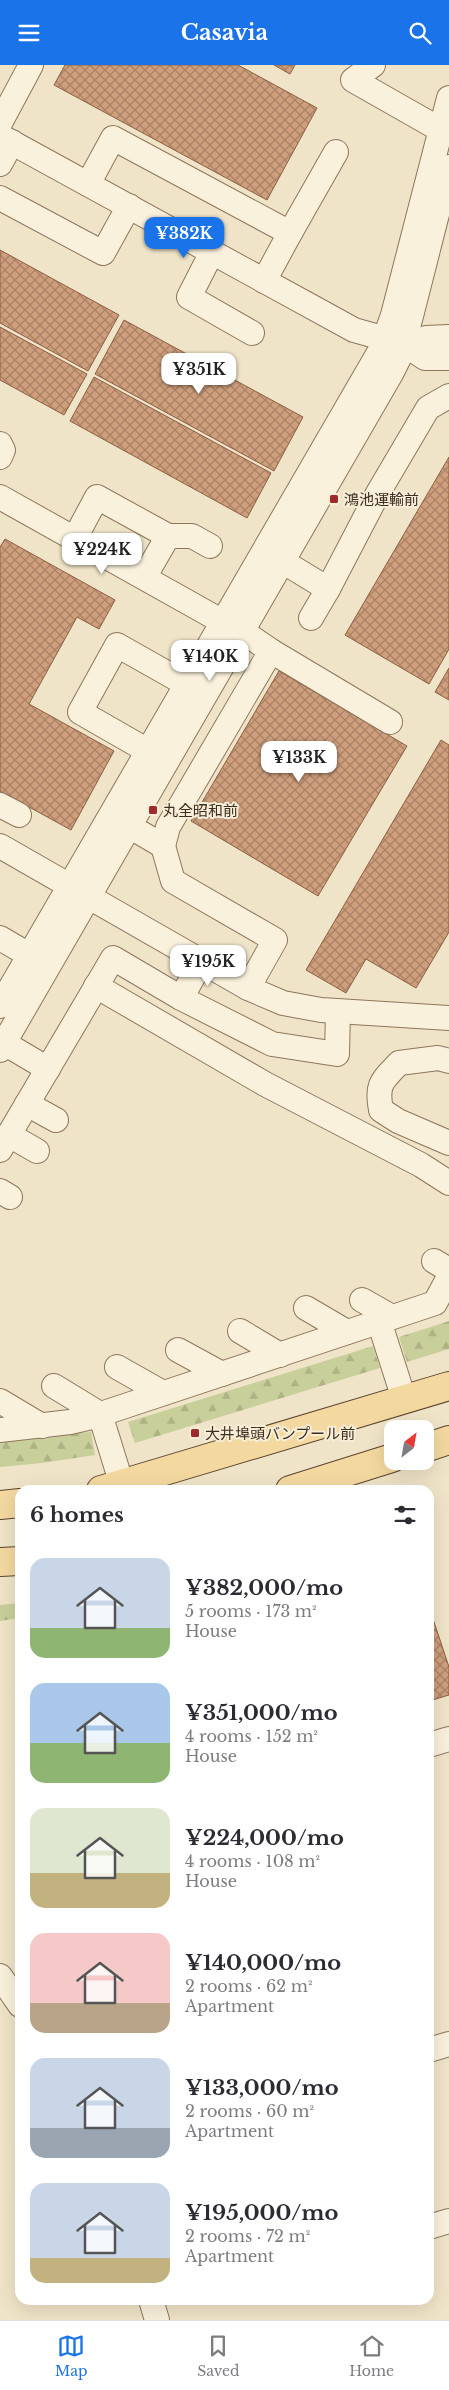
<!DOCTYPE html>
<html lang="en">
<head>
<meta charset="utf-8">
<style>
  body { margin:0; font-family:"Libre Baskerville","Noto Sans JP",serif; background:#f7f7f7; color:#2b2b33; height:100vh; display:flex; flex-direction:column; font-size:19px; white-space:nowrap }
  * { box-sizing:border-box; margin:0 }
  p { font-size:16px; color:#7c7c81 }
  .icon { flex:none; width:28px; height:28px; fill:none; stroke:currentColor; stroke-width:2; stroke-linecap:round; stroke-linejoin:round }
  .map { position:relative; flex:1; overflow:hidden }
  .details { position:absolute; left:15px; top:1420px; width:419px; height:820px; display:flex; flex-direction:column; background:#fff; border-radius:15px; box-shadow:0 5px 20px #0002 }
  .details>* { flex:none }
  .needle { width:32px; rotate:31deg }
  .tools { position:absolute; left:384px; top:1355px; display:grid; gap:10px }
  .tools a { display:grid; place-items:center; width:50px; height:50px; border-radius:10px; background:#fff; box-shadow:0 5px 20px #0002; font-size:25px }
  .price { position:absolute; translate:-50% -42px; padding:0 11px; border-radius:10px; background:#fff; color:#222; font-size:16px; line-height:32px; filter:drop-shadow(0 1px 2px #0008) }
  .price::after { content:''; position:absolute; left:50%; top:30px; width:15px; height:11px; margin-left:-8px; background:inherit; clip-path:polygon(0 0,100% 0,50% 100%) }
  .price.active { background:#1a73e8; color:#fff }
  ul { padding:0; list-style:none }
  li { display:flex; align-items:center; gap:15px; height:125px; padding:0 15px }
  li span { display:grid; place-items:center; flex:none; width:140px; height:100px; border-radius:15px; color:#555 }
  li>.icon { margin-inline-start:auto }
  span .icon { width:60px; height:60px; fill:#fffc; stroke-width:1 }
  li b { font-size:21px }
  h2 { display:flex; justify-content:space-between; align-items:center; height:60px; padding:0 15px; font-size:21px }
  header { display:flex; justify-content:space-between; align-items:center; height:65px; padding:0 15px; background:#1a73e8; color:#fff; font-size:22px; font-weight:700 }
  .tabs { display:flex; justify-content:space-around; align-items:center; height:70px; border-top:1px solid #e1e1e2; background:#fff; font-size:14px; color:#7c7c81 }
  .tabs a { display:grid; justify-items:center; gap:2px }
  .tabs .active { color:#1a73e8 }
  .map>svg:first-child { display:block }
  .forest { fill:url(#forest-firs) }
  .building { fill:url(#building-cross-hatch); stroke:#8d5f41 }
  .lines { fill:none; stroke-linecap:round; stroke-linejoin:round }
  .minor-casing { stroke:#8d765c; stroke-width:26 }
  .major-casing { stroke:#5b4430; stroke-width:30 }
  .minor { stroke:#faf1dc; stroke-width:24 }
  .major { stroke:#f3d9a0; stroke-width:28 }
  .poi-dot { fill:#9e2a2b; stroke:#f7eed8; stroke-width:2 }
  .labels { text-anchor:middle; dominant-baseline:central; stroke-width:4; stroke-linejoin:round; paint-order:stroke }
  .poi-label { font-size:15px; fill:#3d2e20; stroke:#f7eed8; text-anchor:start }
</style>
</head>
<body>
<header><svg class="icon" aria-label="menu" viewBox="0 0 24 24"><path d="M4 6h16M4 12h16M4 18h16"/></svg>Casavia<svg class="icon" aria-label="search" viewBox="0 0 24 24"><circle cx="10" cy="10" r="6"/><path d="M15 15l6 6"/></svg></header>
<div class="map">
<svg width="449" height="2255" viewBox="0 0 449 2255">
  <defs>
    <pattern id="forest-firs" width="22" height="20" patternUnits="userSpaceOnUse" patternTransform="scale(1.25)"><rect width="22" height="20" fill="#c9cf9b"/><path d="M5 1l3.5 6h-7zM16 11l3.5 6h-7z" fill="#aeb285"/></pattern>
    <pattern id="building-cross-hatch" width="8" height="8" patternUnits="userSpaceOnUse" patternTransform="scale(1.25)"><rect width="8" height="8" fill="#cf9f7d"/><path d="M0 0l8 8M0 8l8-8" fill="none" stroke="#a98266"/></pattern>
  </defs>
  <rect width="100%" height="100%" fill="#f0e4c8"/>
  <g class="forest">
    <path d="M449,1256V1284L407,1297L399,1272Z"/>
    <path d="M373,1281L380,1303L135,1378L128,1357Z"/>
    <path d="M91,1367L95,1390L42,1398L0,1402V1374Z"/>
    <path d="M20,1538V1553L0,1556V1540Z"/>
  </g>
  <g class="building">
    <path d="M65,0H238L317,43L267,135L54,20Z"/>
    <path d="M274,0H295L290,9Z"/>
    <path d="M0,185L119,250L88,306L0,258Z"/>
    <path d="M124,255L303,352L274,406L95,309Z"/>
    <path d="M0,262L87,309L64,350L0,315Z"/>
    <path d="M94,312L271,408L247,453L70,356Z"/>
    <path d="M449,392V584L429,619L345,570Z"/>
    <path d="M5,474L115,535L99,564L77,552L29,639L114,686L71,765L0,726V482Z"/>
    <path d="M449,603V635L435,627Z"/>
    <path d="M279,606L407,681L318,831L191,756Z"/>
    <path d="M441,675L449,680V867L416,923L366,894L346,928L306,905Z"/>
    <path d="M429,1542L449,1602V1630L429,1636Z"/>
  </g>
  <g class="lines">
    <defs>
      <g id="minor">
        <path d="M373,0L353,15L441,65"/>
        <path d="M0,58L31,0"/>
        <path d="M0,71L354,265L404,279L425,293H449"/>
        <path d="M0,99L12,77"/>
        <path d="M88,119L113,73L290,168L264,216"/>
        <path d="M0,133L103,188L129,141"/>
        <path d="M290,168L336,87"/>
        <path d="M212,187L189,232L252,268"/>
        <path d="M404,279L426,273L449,272"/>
        <path d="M0,379L3,385L0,392"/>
        <path d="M0,432L223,557"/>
        <path d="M75,473L97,432L168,471H192L210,481"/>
        <path d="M282,496L328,524L311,553"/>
        <path d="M145,511L168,471"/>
        <path d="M328,524L378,428L428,343L449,331"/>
        <path d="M271,586L390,657"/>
        <path d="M148,686L80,647L117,580L186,619"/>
        <path d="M0,740L19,750"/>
        <path d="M129,761L163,781L173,816L275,875L248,923"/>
        <path d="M0,781L248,923L283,938L321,945L449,953"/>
        <path d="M163,781L168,762L271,586L242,566"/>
        <path d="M0,873L29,890"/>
        <path d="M96,921L265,1019L421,1100L449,1118"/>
        <path d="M181,933L202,896"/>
        <path d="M0,941L381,284L393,250L449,33"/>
        <path d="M4,978L48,1004"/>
        <path d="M0,985L392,307L399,293L410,255L449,102"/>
        <path d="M449,996L438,993L399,998C382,1016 376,1019 381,1045L398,1056L449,1078"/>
        <path d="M27,1039L56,1055"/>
        <path d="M9,1070L37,1086"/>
        <path d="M0,1085L113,893L181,933L272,979L337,989L338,947"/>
        <path d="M0,1126L10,1132"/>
        <path d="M434,1196L449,1205"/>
        <path d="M362,1235L392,1252"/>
        <path d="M306,1243L347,1267"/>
        <path d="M379,1256L404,1334"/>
        <path d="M240,1266L280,1290"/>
        <path d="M178,1285L222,1309"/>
        <path d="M117,1302L163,1328"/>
        <path d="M54,1321L100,1349L122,1420"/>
        <path d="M0,1336L42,1361"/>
        <path d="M0,1365L70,1357L92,1352L435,1238L449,1212"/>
        <path d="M429,1680L449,1674"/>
        <path d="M0,1911L20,1940"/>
        <path d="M429,1985L449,1979"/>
        <path d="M429,2162L449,2156"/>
        <path d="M151,2235L157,2255"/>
      </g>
      <g id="major">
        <path d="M425,1383L449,1375"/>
        <path d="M101,1425L449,1321"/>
        <path d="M290,1425L392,1393"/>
        <path d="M0,1440L20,1438"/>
        <path d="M0,1497L20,1496"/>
      </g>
    </defs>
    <use href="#minor" class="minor-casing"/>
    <use href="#major" class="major-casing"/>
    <use href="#minor" class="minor"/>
    <use href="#major" class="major"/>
  </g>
  <g class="poi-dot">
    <rect x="329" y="429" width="10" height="10" rx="2.5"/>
    <rect x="148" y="740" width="10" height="10" rx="2.5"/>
    <rect x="190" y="1363" width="10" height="10" rx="2.5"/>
  </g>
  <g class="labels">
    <g class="poi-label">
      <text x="344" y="434">鴻池運輸前</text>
      <text x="163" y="745">丸全昭和前</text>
      <text x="205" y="1368">大井埠頭バンプール前</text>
    </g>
  </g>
</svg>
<div class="tools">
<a><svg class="needle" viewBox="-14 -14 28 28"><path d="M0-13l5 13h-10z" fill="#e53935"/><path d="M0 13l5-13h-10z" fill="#7c7c81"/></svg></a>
</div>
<b class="price active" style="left:184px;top:194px">¥382K</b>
<b class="price" style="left:199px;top:330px">¥351K</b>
<b class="price" style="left:102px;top:510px">¥224K</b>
<b class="price" style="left:210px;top:617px">¥140K</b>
<b class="price" style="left:299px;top:718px">¥133K</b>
<b class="price" style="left:208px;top:922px">¥195K</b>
<section class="details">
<h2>6 homes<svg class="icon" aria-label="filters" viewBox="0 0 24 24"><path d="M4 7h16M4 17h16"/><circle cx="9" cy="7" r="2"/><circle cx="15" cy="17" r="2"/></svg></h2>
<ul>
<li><span style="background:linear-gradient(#c9d6e8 70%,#8fb573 0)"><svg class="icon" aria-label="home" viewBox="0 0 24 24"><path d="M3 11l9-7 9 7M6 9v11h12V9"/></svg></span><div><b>¥382,000/mo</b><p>5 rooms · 173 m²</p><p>House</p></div></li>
<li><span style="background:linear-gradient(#a9c7e8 60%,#8fb573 0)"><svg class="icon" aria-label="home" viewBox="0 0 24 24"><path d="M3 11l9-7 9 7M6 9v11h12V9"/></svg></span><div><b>¥351,000/mo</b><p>4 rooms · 152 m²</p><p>House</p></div></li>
<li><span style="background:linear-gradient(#dfe7d0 65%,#c2b280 0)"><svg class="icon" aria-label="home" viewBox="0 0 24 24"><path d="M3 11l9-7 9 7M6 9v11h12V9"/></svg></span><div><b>¥224,000/mo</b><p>4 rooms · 108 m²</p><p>House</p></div></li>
<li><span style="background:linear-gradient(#f6c9c9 70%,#b9a48a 0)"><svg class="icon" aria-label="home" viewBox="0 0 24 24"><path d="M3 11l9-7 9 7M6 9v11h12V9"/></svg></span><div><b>¥140,000/mo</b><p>2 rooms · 62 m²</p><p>Apartment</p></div></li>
<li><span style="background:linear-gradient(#c9d6e8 70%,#9aa5b1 0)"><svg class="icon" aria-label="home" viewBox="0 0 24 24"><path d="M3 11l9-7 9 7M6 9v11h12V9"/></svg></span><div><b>¥133,000/mo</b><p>2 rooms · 60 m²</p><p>Apartment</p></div></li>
<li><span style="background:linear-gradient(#c9d6e8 75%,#c2b280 0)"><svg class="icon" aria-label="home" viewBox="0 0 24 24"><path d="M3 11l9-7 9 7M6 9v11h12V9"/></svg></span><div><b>¥195,000/mo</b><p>2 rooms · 72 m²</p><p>Apartment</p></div></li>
</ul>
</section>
</div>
<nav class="tabs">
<a class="active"><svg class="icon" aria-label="map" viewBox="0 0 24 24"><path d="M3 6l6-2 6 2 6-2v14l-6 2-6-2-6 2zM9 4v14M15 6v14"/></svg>Map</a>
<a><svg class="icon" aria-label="saved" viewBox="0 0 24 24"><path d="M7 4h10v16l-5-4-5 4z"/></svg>Saved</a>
<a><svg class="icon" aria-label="home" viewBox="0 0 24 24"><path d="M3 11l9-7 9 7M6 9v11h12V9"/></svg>Home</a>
</nav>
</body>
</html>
